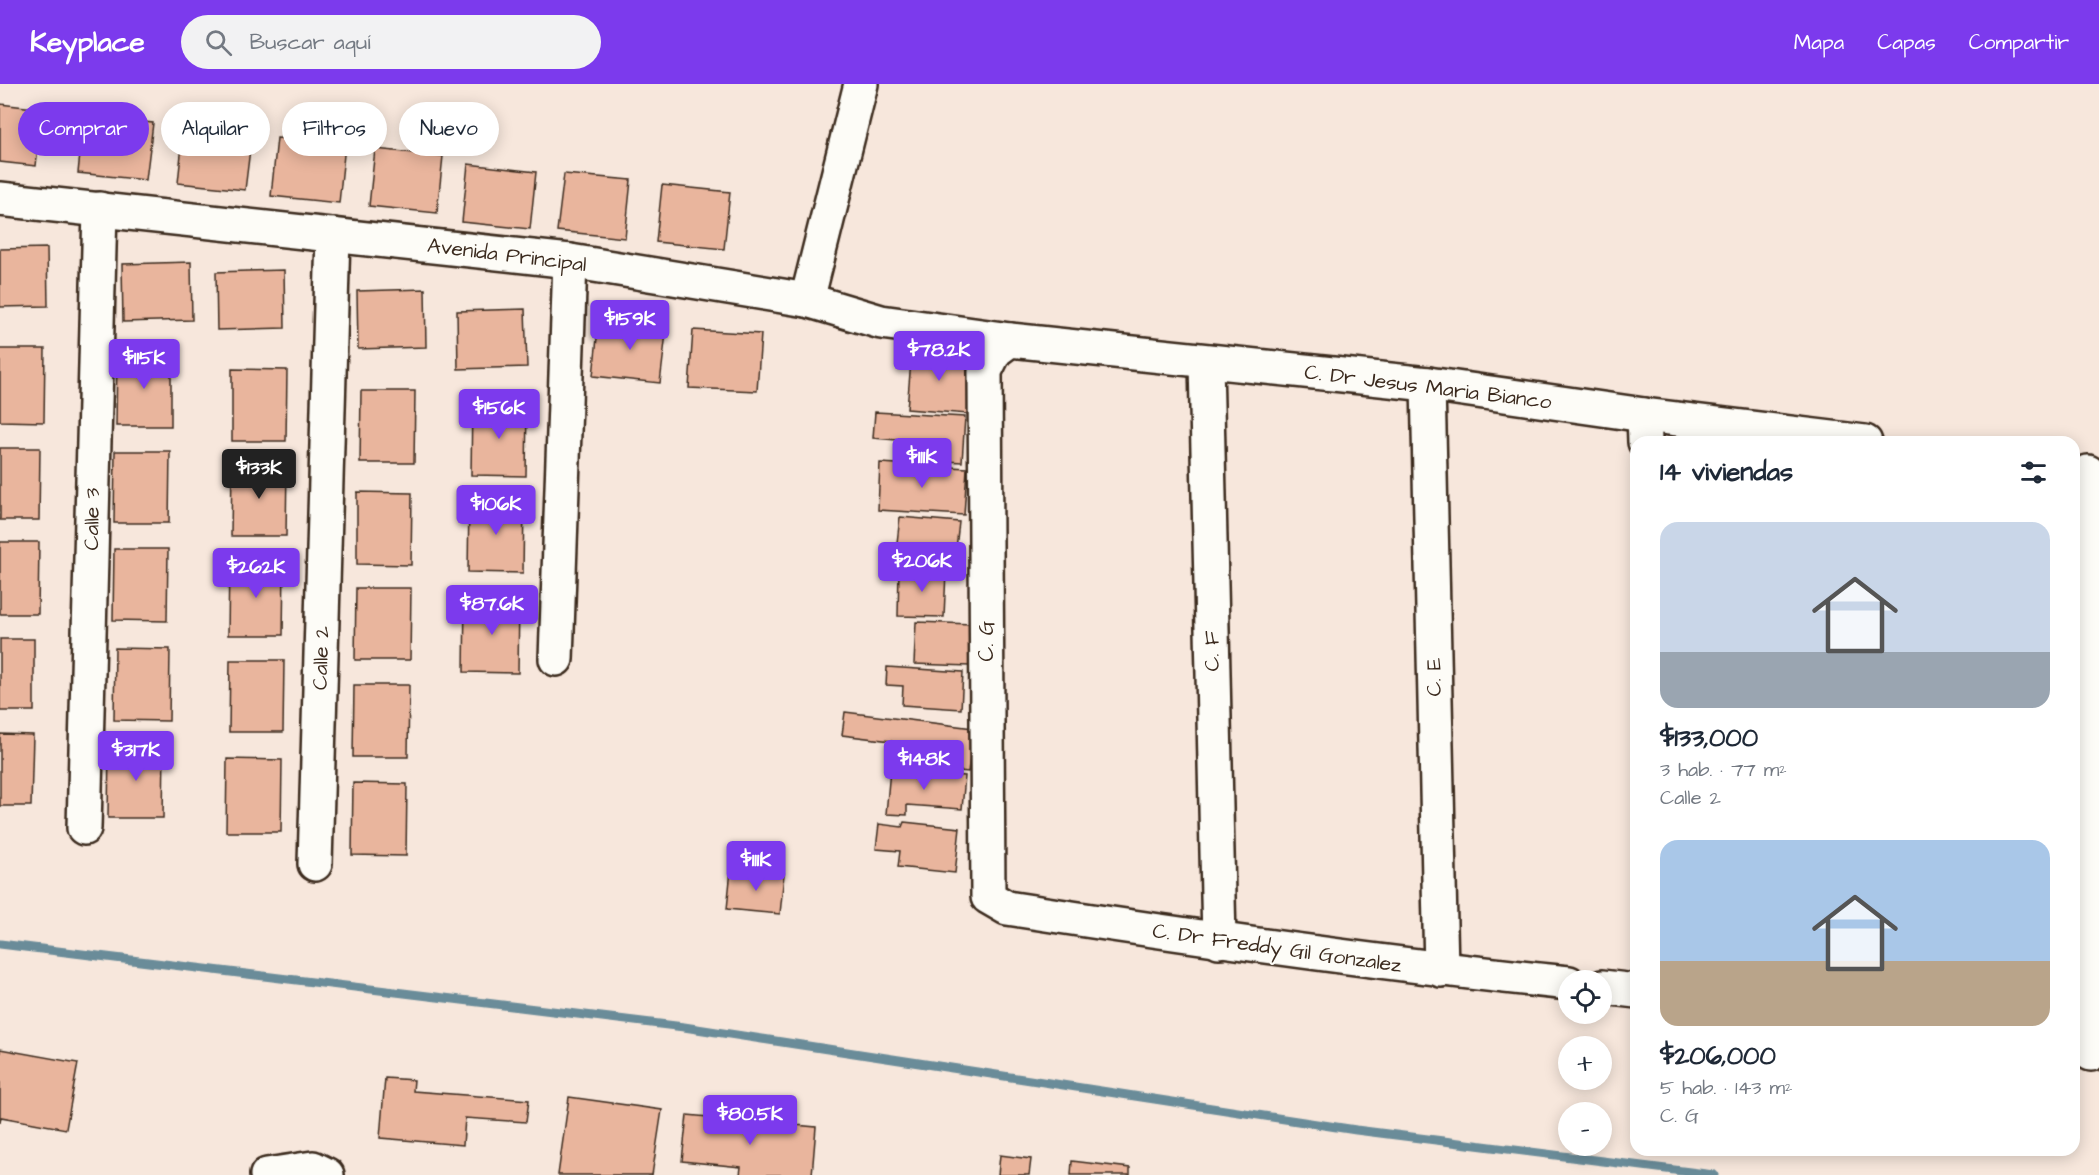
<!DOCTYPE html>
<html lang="es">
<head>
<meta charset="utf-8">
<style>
  body { margin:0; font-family:"Architects Daughter",sans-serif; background:#f2f2f3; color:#1f2937; height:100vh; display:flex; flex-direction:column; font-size:22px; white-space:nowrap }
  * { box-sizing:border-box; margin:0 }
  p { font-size:20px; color:#747a83 }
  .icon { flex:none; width:33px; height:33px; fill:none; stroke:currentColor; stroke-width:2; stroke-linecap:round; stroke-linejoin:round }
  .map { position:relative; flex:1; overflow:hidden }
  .panel { position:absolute; left:1630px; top:352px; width:450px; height:720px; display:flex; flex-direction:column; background:#fff; border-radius:18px; box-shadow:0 3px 15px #0003 }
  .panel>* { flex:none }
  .banner { position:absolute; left:18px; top:18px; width:570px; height:54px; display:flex; gap:12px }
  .controls { position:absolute; left:1558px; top:886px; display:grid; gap:12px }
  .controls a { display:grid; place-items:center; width:54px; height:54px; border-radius:50%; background:#fff; box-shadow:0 3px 15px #0003; font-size:30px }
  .price { position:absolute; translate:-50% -51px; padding:0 14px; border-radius:6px; background:#7c3aed; color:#fff; font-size:20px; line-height:39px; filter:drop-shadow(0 2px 3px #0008) }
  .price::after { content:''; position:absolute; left:50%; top:36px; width:18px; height:14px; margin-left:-9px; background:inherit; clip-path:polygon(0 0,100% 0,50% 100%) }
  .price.active { background:#222; color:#fff }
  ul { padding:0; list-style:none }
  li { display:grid; align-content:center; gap:12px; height:318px; padding:0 30px }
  li span { display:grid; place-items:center; height:186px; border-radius:18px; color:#555 }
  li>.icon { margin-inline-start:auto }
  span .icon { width:108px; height:108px; fill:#fffc; stroke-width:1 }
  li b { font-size:26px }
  h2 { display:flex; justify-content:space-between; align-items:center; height:72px; padding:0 30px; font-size:26px }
  .pill { padding:0 21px; border-radius:27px; background:#fff; box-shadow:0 3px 15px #0003; font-size:21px; line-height:54px }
  .pill.active { background:#7c3aed; color:#fff }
  header { display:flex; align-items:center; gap:36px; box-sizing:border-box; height:84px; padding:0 30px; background:#7c3aed; color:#fff }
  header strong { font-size:28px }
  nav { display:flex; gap:33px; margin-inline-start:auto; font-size:21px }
  .search { width:420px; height:54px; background:#f2f2f3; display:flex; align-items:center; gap:15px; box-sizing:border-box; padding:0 21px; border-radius:33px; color:#747a83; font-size:22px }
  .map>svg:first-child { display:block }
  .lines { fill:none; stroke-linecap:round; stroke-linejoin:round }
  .stream { stroke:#6a8c99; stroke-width:9 }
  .building { fill:#e9b59d; stroke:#3b2a1e; stroke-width:1.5 }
  .minor-casing { stroke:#3b2a1e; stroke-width:38 }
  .minor { stroke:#fdfcf7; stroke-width:33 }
  .labels { text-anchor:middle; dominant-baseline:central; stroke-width:4.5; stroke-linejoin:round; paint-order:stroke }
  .street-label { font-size:21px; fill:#3b2a1e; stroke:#fdfcf7 }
</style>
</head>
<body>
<header>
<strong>Keyplace</strong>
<div class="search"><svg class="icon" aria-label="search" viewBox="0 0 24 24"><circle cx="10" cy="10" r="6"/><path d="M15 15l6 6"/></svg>Buscar aquí</div>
<nav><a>Mapa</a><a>Capas</a><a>Compartir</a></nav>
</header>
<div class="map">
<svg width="2099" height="1091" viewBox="0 0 2099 1091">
  <rect width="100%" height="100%" fill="#f7e7dc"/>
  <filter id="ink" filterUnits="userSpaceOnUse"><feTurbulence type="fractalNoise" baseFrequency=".0167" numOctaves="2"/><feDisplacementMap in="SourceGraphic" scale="12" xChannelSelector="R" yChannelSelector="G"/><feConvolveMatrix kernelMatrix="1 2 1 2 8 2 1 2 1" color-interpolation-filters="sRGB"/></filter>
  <g filter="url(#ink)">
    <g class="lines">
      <path class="stream" d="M0,860L684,943L1356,1046L1714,1091"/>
    </g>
    <g class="building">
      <path d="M0,20L42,25L36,82L0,78Z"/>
      <path d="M84,32L153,39L146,96L78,89Z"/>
      <path d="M184,42L252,49L245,106L178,99Z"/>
      <path d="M277,54L345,61L339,119L271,112Z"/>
      <path d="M375,65L443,72L437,129L369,122Z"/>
      <path d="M468,80L536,88L530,145L462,138Z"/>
      <path d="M564,90L631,96L625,154L557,147Z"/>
      <path d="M662,101L730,108L724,165L656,158Z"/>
      <path d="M47,164L48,222L0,223V165Z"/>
      <path d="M191,178L192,236L123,238L122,180Z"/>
      <path d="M284,186L285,244L217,246L216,188Z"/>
      <path d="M425,205L426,263L358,265L357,207Z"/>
      <path d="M525,225L527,283L458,285L457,227Z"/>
      <path d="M599,235L667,241L660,299L593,292Z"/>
      <path d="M693,246L761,250L757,307L689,304Z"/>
      <path d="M0,265H45L44,338L0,337Z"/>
      <path d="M912,265L962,269L971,291L968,330L907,325Z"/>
      <path d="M117,269L171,270V342H116Z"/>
      <path d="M232,285L287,286L286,357H232Z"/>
      <path d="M361,307H415L414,379H360Z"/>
      <path d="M472,319L527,320L526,392L471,391Z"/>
      <path d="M875,328L965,333L962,378L896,374L897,356L873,354Z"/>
      <path d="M0,364H40L39,436H0Z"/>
      <path d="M115,367H170L169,439H114Z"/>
      <path d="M880,379L967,384L964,431L878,426Z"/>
      <path d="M232,380H287L286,452H231Z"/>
      <path d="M357,408L412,409L411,481L357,480Z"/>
      <path d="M469,416L524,417L523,489L468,488Z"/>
      <path d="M900,433L959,438L954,482L895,476Z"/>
      <path d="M0,458H39L38,530H0Z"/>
      <path d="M114,465H168L167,537L113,536Z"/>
      <path d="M229,478L284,479L283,551H228Z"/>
      <path d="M899,486L946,487L944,533L898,532Z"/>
      <path d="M356,504H411L410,576H355Z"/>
      <path d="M465,516H519L518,589L464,588Z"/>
      <path d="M916,538L972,540L970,582L914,580Z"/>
      <rect x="0" y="555" width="34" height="72"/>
      <path d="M115,564L170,565L169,637L114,636Z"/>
      <path d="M230,576H284L283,648H229Z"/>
      <path d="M887,583L963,588L961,625L902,621L903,602L886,601Z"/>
      <path d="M354,601H409L408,673H353Z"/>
      <path d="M845,628L973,644L968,688L888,679L891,657L842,651Z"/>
      <path d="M0,650L33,651L31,722H0Z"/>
      <path d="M109,662H164L163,734H108Z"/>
      <path d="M227,675L282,676L281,748H226Z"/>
      <path d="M890,686L965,692L962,725L907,721V731L886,730Z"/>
      <path d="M353,699L407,700L406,772L352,771Z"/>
      <path d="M904,738L960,744L955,789L898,783L900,767L876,765L879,740L902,743Z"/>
      <path d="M731,786L784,790L780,830L727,825Z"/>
      <path d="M0,965L78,979L66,1045L1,1033L0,1039Z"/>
      <path d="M385,994L414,996L413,1007L529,1016L526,1038L465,1034L463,1061L380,1054Z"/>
      <path d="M569,1013L662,1026L652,1091H558Z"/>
      <path d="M687,1031L816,1043L812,1091H740L741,1083L682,1077Z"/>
      <path d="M1000,1071L1031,1075L1029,1091H998Z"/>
      <path d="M1072,1077L1130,1084V1091H1071Z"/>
    </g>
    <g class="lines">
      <defs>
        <g id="minor">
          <path d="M0,115L570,177L807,216L881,238L1010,256"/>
          <path d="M807,216L861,0"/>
          <path d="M1206,278L1219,857"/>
          <path d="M1428,300L1441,886"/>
          <path d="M1644,331L1645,358"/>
          <path d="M2088,388L2091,970"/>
          <path d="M556,575L570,177"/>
          <path d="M84,744L100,125"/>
          <path d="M315,780L333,151"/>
          <path d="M1569,899C1381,880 1194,853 1007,824L988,813L985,287L995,267L1010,256L1428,300L1644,331L1865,358"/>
          <path d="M1602,903L1636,907"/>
          <path d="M267,1091L313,1084L327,1091"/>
        </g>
      </defs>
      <use href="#minor" class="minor-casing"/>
      <use href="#minor" class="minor"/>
    </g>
  </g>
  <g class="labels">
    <g class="street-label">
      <text transform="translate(507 171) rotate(7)">Avenida Principal</text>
      <text transform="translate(1428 303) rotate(7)">C. Dr Jesus Maria Bianco</text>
      <text transform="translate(92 435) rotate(-89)">Calle 3</text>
      <text transform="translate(986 557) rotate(-90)">C. G</text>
      <text transform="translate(1212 567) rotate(-91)">C. F</text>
      <text transform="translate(321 574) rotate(-88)">Calle 2</text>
      <text transform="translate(1434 593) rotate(-91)">C. E</text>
      <text transform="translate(1277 864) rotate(8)">C. Dr Freddy Gil Gonzalez</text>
    </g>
  </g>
</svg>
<div class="controls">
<a><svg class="icon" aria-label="locate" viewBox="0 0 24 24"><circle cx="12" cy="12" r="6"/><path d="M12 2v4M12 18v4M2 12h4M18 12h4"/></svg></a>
<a>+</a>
<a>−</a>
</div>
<b class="price" style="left:630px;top:267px">$159K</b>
<b class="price" style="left:939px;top:298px">$78.2K</b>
<b class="price" style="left:144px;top:306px">$115K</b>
<b class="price" style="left:499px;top:356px">$156K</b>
<b class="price" style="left:922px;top:405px">$111K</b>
<b class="price active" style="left:259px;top:416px">$133K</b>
<b class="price" style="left:496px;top:452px">$106K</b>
<b class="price" style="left:922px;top:509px">$206K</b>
<b class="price" style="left:256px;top:515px">$262K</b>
<b class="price" style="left:492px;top:552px">$87.6K</b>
<b class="price" style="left:136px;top:698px">$317K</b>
<b class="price" style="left:924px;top:707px">$148K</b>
<b class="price" style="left:756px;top:808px">$111K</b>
<b class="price" style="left:750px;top:1062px">$80.5K</b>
<div class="banner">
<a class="pill active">Comprar</a>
<a class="pill">Alquilar</a>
<a class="pill">Filtros</a>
<a class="pill">Nuevo</a>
</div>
<section class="panel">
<h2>14 viviendas<svg class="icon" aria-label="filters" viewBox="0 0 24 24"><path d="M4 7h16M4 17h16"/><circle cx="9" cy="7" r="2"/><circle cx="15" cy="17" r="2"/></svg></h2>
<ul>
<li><span style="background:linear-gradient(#c9d6e8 70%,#9aa5b1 0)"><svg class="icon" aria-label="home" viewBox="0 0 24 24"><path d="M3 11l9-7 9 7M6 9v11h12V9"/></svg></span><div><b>$133,000</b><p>3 hab. · 77 m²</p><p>Calle 2</p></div></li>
<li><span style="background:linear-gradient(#a9c7e8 65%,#b9a48a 0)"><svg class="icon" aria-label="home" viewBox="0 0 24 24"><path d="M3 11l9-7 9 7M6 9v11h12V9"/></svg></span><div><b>$206,000</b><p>5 hab. · 143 m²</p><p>C. G</p></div></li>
</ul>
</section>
</div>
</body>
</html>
